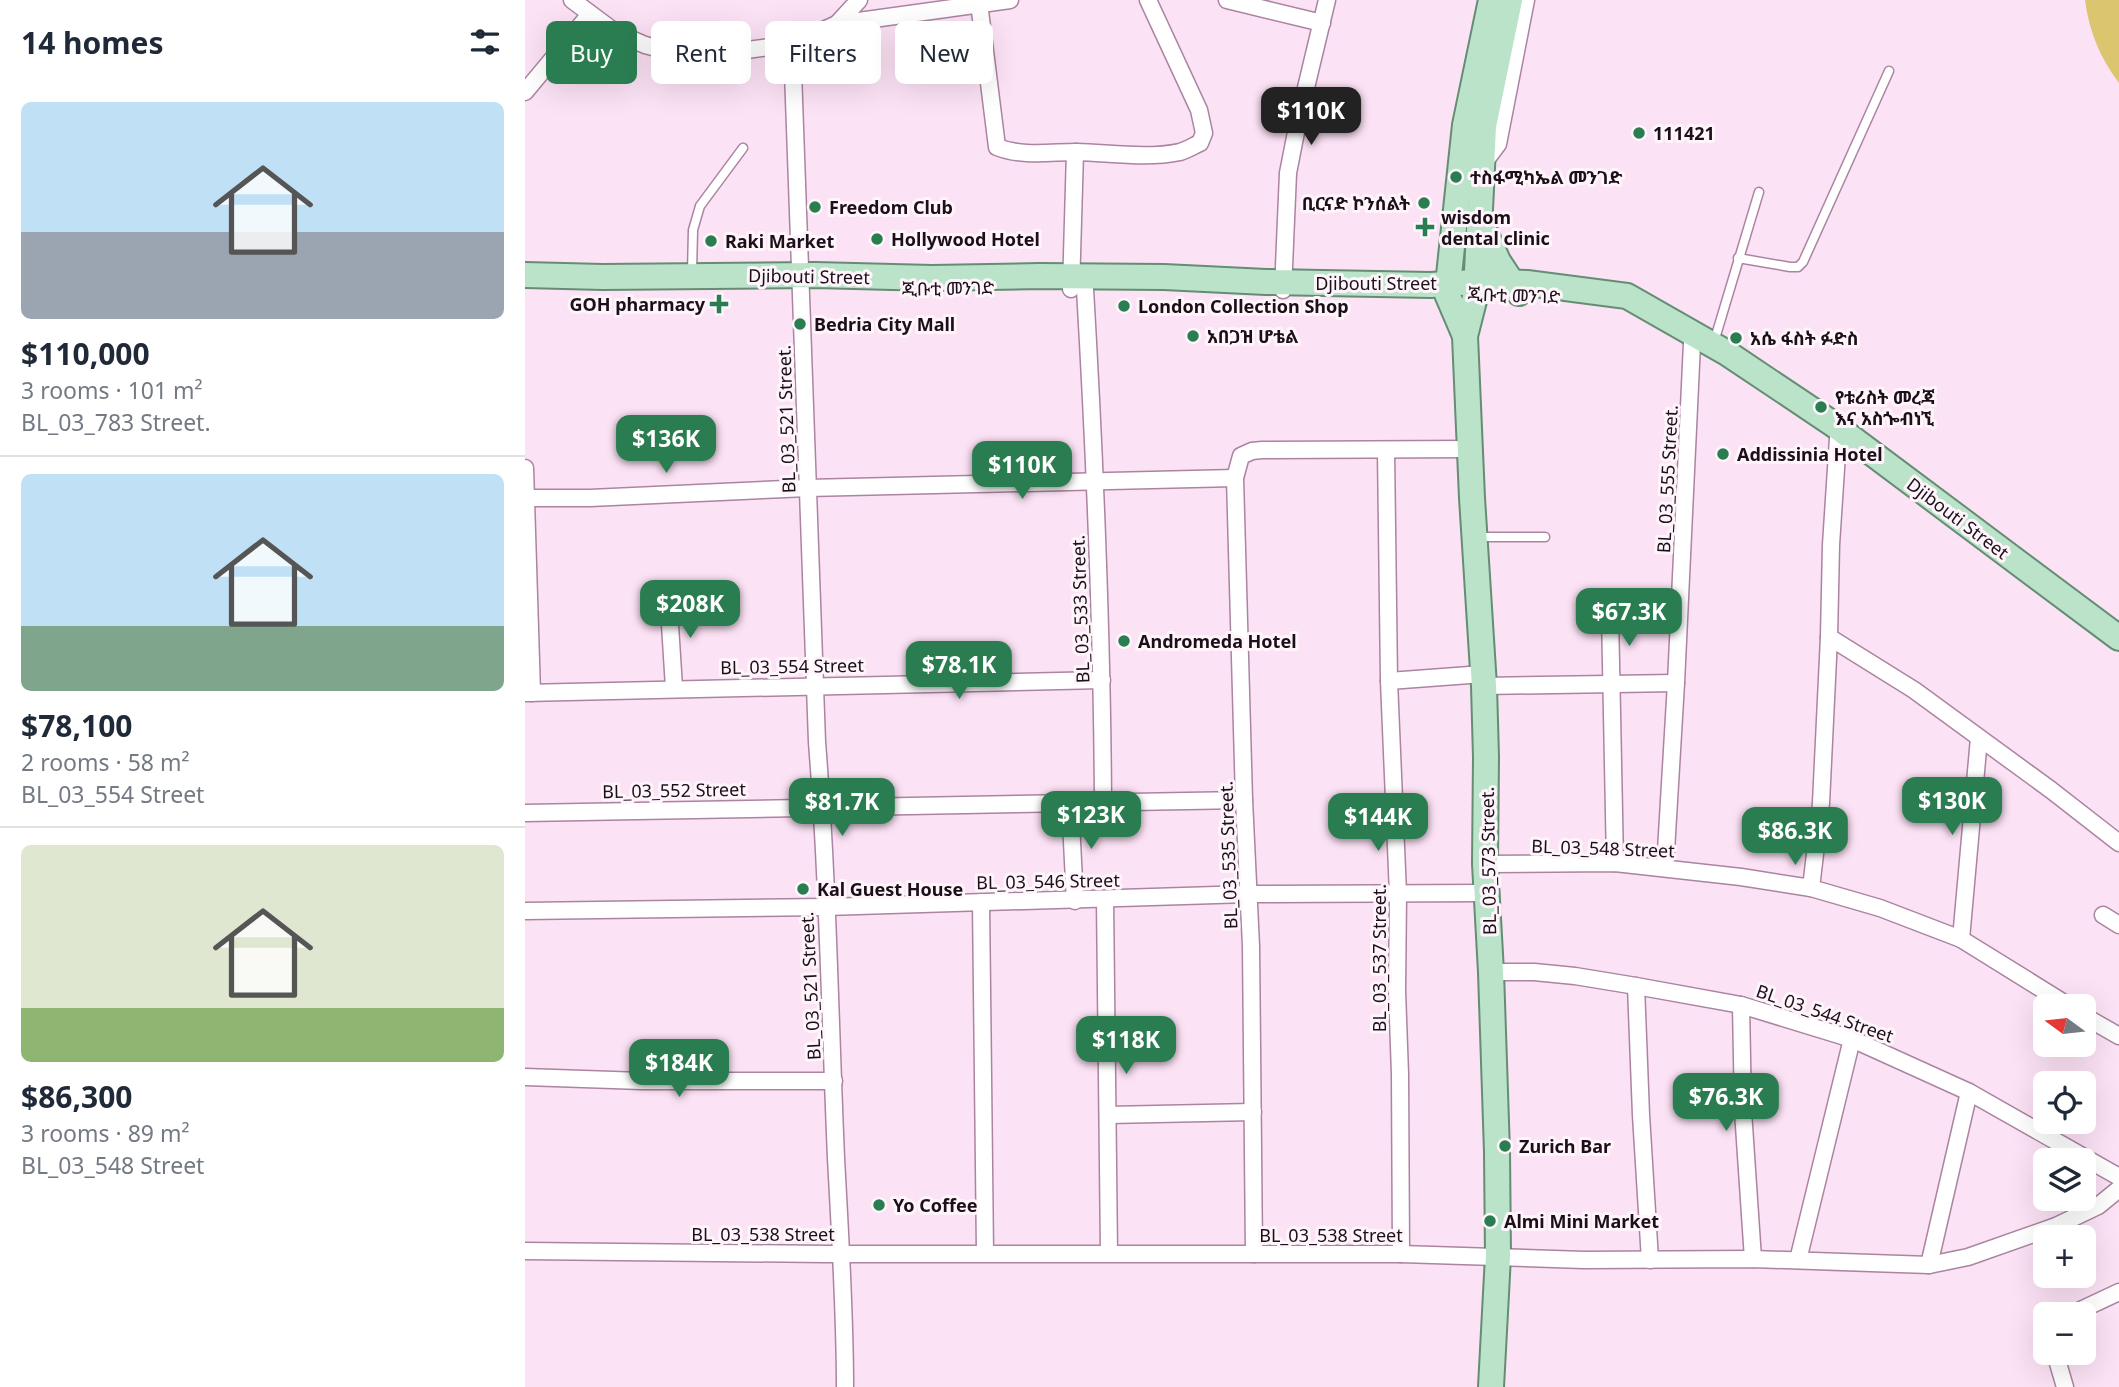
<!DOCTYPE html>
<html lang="en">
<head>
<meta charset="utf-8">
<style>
  body { margin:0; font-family:"Noto Sans","Noto Sans Ethiopic",sans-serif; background:#f2f2f3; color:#1f2937; height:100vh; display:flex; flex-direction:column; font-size:26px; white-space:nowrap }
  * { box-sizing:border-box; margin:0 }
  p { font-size:23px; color:#747a83 }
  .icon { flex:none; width:38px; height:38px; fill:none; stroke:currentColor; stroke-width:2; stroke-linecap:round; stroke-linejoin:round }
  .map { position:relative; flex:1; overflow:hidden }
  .details { display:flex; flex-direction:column; background:#fff; width:525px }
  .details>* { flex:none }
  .hud { position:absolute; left:21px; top:21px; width:665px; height:63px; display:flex; gap:14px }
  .needle { width:46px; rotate:285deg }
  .buttons { position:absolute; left:1508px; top:994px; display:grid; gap:14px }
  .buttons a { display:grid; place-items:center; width:63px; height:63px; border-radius:10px; background:#fff; box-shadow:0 7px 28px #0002; font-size:35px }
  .price { position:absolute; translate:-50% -60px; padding:0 16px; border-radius:14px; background:#2a7d50; color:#fff; font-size:23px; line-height:46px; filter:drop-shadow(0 2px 4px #0008) }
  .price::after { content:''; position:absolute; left:50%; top:42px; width:21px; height:16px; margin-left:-10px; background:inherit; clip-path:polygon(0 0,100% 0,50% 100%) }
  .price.current { background:#222; color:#fff }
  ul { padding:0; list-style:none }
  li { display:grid; align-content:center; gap:14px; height:371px; padding:0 21px }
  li+li { border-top:2px solid #e0e1e3 }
  li span { display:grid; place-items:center; height:217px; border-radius:10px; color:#555 }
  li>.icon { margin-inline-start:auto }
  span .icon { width:126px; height:126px; fill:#fffc; stroke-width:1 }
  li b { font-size:30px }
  h2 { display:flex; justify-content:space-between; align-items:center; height:84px; padding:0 21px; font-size:30px }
  .tag { padding:0 24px; border-radius:10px; background:#fff; box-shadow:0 7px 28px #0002; font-size:24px; line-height:63px }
  .tag.current { background:#2a7d50; color:#fff }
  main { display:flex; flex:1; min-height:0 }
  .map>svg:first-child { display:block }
  .green { fill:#dbc56f }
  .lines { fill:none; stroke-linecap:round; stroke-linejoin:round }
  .lane-casing { stroke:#ab84a1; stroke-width:11 }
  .street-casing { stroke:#ab84a1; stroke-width:19 }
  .primary-casing { stroke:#658d74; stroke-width:28 }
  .lane { stroke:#fff; stroke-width:8 }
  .street { stroke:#fff; stroke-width:16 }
  .primary { stroke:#bae3c9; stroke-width:24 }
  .poi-dot { fill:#2a7d50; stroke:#fef5fb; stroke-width:2.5 }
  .labels { text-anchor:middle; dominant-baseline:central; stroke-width:6; stroke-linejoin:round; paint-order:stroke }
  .poi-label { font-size:18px; font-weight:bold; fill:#1d0f1a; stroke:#fef5fb; text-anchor:start }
  .street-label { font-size:18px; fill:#1d0f1a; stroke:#fef5fb }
</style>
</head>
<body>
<main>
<section class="details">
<h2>14 homes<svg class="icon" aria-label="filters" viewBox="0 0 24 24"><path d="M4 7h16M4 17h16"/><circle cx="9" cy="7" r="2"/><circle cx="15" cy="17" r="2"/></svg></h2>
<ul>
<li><span style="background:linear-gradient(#bfe0f5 60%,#9aa5b1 0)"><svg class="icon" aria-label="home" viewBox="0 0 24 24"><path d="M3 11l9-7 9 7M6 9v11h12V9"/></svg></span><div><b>$110,000</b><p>3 rooms · 101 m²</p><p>BL_03_783 Street.</p></div></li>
<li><span style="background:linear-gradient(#bfe0f5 70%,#7fa58c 0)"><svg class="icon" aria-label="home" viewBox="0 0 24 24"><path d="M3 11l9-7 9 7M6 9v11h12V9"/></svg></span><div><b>$78,100</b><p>2 rooms · 58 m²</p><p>BL_03_554 Street</p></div></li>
<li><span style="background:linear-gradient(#dfe7d0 75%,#8fb573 0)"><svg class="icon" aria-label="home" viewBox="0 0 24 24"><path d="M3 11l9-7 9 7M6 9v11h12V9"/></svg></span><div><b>$86,300</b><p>3 rooms · 89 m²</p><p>BL_03_548 Street</p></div></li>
</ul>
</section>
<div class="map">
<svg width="1594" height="1387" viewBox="0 0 1594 1387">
  <rect width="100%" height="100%" fill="#fce2f5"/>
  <path class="green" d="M1560,0H1594V83C1575,58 1564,31 1560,0Z"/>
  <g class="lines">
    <defs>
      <g id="lane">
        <path d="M1213,258L1265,267H1273L1278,262L1364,71"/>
        <path d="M167,272L168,230L175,206L218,148"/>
        <path d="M1189,342L1234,192"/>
        <path d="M953,537H1020"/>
      </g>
      <g id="street">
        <path d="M47,0L90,32L120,45L139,50L207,52L267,44L312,24L485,0"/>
        <path d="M702,0L797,23"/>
        <path d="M454,3L472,147C497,157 526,152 552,152C586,153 622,159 655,152C662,150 668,146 675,143L679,133L674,110L623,0"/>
        <path d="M312,24L334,0"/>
        <path d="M267,44L292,742C303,881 305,1019 311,1158C315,1234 320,1310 320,1387"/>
        <path d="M0,92L65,14"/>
        <path d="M958,164L973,144L1001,0"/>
        <path d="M546,289L550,152"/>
        <path d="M560,289C570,460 577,630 578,802"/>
        <path d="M758,290L763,173L774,117L802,0"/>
        <path d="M861,451L864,681L873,894L872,991L875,1074L876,1254"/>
        <path d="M0,468L7,693"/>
        <path d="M0,498H65L283,488L710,478"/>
        <path d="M143,593L149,688"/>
        <path d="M1085,614L1090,863"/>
        <path d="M1304,637L1389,690L1526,790L1594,843"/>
        <path d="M864,681L958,674"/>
        <path d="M959,686L1151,683"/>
        <path d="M0,693L577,680"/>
        <path d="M545,802L550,901"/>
        <path d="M0,813L719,800"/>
        <path d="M960,864L1090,863L1216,877L1286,888L1355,908L1436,939L1544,1006"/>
        <path d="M1140,868L1151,683L1167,343"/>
        <path d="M1286,888L1296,803L1304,637L1306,545L1313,438"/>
        <path d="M580,900L584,1253"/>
        <path d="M456,902L460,1253"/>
        <path d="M0,911L301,907L723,894L962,893"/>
        <path d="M1578,915L1594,925"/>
        <path d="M1436,939L1454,738"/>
        <path d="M966,972H1009L1050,976L1111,986L1216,1005L1327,1039L1444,1092L1594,1177"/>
        <path d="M1111,986L1116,1115L1125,1260"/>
        <path d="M1216,1005L1218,1111L1228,1259"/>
        <path d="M1559,1016L1594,1036"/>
        <path d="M0,1077L117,1081H309"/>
        <path d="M583,1115L728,1112"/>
        <path d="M0,1251L301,1254H876L1059,1260L1228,1259L1404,1265L1443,1257L1531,1226L1573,1206L1594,1189"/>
        <path d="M729,1254L726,946L719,800L710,478L716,456L727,451L737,450L945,449"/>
        <path d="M1273,1260L1327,1039"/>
        <path d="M1404,1265L1444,1092"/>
        <path d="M1547,1314L1594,1292"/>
        <path d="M1530,1353L1540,1387"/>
      </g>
      <g id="primary">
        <path d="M956,223L973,261L994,293"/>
        <path d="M0,275L78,277L290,275L407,278L515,276L639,277L741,282L906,285L962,281L1002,283L1102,296L1202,353L1308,424L1594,638"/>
        <path d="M940,336L922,294L940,125L966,0"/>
        <path d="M966,1387L973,1256L972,1152L966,972L960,864L961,757L959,686L947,498L940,336L951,293L959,126L985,0"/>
      </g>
    </defs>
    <use href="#lane" class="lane-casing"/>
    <use href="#street" class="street-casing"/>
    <use href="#primary" class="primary-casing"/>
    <use href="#lane" class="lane"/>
    <use href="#street" class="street"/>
    <use href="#primary" class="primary"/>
  </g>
  <g class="poi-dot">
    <circle cx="1114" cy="133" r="7"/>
    <circle cx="931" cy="177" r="7"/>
    <circle cx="899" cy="203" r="7"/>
    <circle cx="290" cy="207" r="7"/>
    <path d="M896.5 216.5h7v7h7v7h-7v7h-7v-7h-7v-7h7z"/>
    <circle cx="352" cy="239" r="7"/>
    <circle cx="186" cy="241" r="7"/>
    <path d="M190.5 293.5h7v7h7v7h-7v7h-7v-7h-7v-7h7z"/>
    <circle cx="599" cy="306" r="7"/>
    <circle cx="275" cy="324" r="7"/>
    <circle cx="668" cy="336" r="7"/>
    <circle cx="1211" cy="338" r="7"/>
    <circle cx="1296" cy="407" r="7"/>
    <circle cx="1198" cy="454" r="7"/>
    <circle cx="599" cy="641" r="7"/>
    <circle cx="278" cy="889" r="7"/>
    <circle cx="980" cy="1146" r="7"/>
    <circle cx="354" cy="1205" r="7"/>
    <circle cx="965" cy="1221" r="7"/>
  </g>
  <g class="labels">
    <g class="poi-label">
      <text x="1128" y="133">111421</text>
      <text x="945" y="177">ተስፋሚካኤል መንገድ</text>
      <text x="885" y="203" text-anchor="end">ቢርናድ ኮንሰልት</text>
      <text x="304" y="207">Freedom Club</text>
      <text x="916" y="217">wisdom<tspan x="916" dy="21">dental clinic</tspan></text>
      <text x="366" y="239">Hollywood Hotel</text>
      <text x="200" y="241">Raki Market</text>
      <text x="180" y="304" text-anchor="end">GOH pharmacy</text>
      <text x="613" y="306">London Collection Shop</text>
      <text x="289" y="324">Bedria City Mall</text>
      <text x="682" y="336">አበጋዝ ሆቴል</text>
      <text x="1225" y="338">አሴ ፋስት ፉድስ</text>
      <text x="1310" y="397">የቱሪስት መረጃ<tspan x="1310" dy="21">እና አስጐብነኚ</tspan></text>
      <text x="1212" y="454">Addissinia Hotel</text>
      <text x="613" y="641">Andromeda Hotel</text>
      <text x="292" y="889">Kal Guest House</text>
      <text x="994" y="1146">Zurich Bar</text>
      <text x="368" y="1205">Yo Coffee</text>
      <text x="979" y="1221">Almi Mini Market</text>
    </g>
    <g class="street-label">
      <text transform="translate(284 276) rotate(1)">Djibouti Street</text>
      <text x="851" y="283">Djibouti Street</text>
      <text transform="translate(423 288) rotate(-1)">ጂቡቲ መንገድ</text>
      <text transform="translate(989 295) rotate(2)">ጂቡቲ መንገድ</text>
      <text transform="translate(261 419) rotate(-92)">BL_03_521 Street.</text>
      <text transform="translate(1142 479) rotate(-87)">BL_03_555 Street.</text>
      <text transform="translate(1433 518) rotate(37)">Djibouti Street</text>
      <text transform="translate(555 609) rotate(-92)">BL_03_533 Street.</text>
      <text transform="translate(267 666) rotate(-1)">BL_03_554 Street</text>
      <text transform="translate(149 790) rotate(-1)">BL_03_552 Street</text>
      <text transform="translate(1078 848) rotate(2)">BL_03_548 Street</text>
      <text transform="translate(703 855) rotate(-92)">BL_03_535 Street.</text>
      <text transform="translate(963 861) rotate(-91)">BL_03_573 Street.</text>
      <text transform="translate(523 881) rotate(-1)">BL_03_546 Street</text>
      <text transform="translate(854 958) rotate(-90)">BL_03_537 Street.</text>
      <text transform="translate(285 986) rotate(-93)">BL_03_521 Street.</text>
      <text transform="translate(1300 1013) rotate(19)">BL_03_544 Street</text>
      <text x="238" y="1234">BL_03_538 Street</text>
      <text x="806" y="1235">BL_03_538 Street</text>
    </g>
  </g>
</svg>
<div class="buttons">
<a><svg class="needle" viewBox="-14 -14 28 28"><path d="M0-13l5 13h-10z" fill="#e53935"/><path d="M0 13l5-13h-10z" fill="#747a83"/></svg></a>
<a><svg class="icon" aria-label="locate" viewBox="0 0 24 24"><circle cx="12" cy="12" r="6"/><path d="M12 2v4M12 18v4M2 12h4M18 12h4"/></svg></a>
<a><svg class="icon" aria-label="layers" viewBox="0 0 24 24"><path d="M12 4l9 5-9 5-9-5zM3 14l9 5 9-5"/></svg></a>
<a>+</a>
<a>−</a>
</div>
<b class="price current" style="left:786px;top:147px">$110K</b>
<b class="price" style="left:141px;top:475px">$136K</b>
<b class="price" style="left:497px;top:501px">$110K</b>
<b class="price" style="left:165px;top:640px">$208K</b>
<b class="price" style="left:1104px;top:648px">$67.3K</b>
<b class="price" style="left:434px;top:701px">$78.1K</b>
<b class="price" style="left:1427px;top:837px">$130K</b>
<b class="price" style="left:317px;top:838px">$81.7K</b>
<b class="price" style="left:566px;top:851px">$123K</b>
<b class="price" style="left:853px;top:853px">$144K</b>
<b class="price" style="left:1270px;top:867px">$86.3K</b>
<b class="price" style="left:601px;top:1076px">$118K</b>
<b class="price" style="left:154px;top:1099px">$184K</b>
<b class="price" style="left:1201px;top:1133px">$76.3K</b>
<div class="hud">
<a class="tag current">Buy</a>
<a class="tag">Rent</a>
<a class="tag">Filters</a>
<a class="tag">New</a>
</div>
</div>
</main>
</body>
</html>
